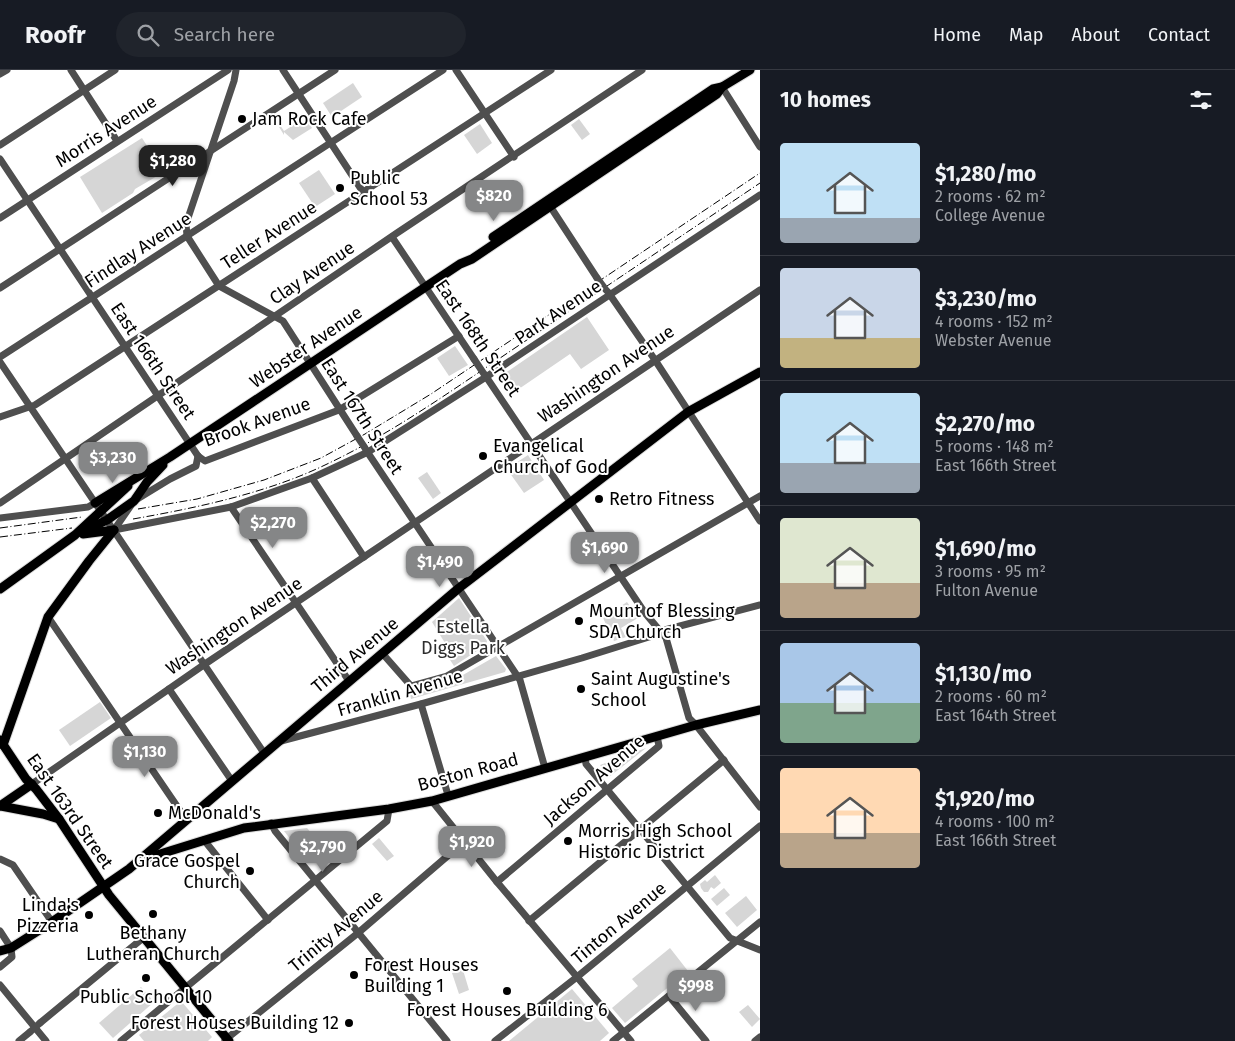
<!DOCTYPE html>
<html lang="en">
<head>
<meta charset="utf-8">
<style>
  body { margin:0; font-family:"Fira Sans",sans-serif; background:#20242c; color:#f1f3f6; height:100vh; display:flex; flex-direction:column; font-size:19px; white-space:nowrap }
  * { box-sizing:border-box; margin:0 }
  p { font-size:16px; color:#9ea1a6 }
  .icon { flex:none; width:28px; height:28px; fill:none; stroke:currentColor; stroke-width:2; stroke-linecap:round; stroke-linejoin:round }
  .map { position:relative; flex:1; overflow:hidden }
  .details { display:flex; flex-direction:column; background:#171b24; width:475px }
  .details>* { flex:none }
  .price { position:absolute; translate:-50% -42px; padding:0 11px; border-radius:10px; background:#858687; color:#fff; font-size:16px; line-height:32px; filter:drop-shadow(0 1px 2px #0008) }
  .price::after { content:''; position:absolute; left:50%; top:30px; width:15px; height:11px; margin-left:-8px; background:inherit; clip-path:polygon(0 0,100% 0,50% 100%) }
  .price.selected { background:#222; color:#fff }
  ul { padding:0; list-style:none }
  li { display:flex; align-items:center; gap:15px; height:125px; padding:0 20px }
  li+li { border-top:1px solid #363941 }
  li span { display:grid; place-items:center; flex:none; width:140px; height:100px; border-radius:5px; color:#555 }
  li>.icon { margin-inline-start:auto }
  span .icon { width:60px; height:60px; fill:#fffc; stroke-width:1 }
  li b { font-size:21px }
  h2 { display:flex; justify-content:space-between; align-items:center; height:60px; padding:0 20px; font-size:21px }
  header { display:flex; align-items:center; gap:30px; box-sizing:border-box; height:70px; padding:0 25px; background:#171b24; border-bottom:1px solid #363941 }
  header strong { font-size:24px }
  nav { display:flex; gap:28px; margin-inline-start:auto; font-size:18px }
  .search { width:350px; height:45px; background:#20242c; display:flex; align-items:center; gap:12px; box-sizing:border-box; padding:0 18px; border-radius:28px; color:#9ea1a6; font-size:19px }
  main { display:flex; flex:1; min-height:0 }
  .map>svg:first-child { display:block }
  .green { fill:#d6d6d6 }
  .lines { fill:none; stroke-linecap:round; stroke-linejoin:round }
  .major-casing { stroke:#dbdbdb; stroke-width:11 }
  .minor { stroke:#4f4f4f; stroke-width:7 }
  .major { stroke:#000; stroke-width:9 }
  .rail { stroke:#000; stroke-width:1; stroke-dasharray:8 2.5 1 2.5; stroke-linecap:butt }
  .minor-bridge { stroke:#4f4f4f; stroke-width:7 }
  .poi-dot { fill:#000; stroke:#fff; stroke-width:2 }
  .labels { text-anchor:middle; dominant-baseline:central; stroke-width:4; stroke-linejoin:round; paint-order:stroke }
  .poi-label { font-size:18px; fill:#000; stroke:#fff; text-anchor:start }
  .street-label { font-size:18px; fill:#000; stroke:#fff }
  .park-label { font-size:18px; fill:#2d2d2d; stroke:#fff }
</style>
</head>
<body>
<header>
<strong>Roofr</strong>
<div class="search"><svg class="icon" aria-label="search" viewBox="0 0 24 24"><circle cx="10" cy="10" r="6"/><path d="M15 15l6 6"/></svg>Search here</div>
<nav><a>Home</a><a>Map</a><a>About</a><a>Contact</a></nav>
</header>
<main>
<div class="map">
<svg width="760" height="971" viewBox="0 0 760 971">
  <rect width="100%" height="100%" fill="#fff"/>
  <g class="green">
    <path d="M353,13L362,27L332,47L323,33Z"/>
    <path d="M579,49L590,64L582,70L571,55Z"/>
    <path d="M307,50L312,58L293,70L284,62V65L276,52H278L284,61L295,54L298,56Z"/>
    <path d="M480,54L492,73L477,84L464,65Z"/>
    <path d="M142,68L164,102L135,119L133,123L102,143L80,107Z"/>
    <path d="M319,100L335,124L315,137L299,113Z"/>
    <path d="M587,247L609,280L581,299L570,284L510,325L498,308Z"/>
    <path d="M455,276L468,295L449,306L437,288Z"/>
    <path d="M528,385L544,410L524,423L507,399Z"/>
    <path d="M427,402L441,423L433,429L418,408Z"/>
    <path d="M459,528L487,571L486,575L454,596L441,576L445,573L432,552Z"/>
    <path d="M627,532L638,548L621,558L626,567L614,571L603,548Z"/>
    <path d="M496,586L506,599L505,602L411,629L410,624L449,613Z"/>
    <path d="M100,632L111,648L70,676L59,660Z"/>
    <path d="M646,678L609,707L600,695Z"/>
    <path d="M307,758L322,776L305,788L284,761Z"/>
    <path d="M379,768L394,786L387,791L372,774Z"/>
    <path d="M715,805L721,813L714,819L711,817L708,822H704L701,818L700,814L705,810L707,812Z"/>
    <path d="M724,818L730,825L717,836L711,829Z"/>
    <path d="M746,826L757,840L737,857L725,843Z"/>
    <path d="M670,878L688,901L625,953L612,938L638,916L632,909Z"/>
    <path d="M463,900L469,920L459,924L452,903Z"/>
    <path d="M141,917L154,932L113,968L99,953Z"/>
    <path d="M572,919L609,963L600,971H509Z"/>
    <path d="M181,931L212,967L208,971H144L139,965Z"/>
    <path d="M748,935L760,949L752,957L739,942Z"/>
  </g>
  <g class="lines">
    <defs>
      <g id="major">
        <path d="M493,167L713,19L722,17L750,0"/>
        <path d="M95,433L170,387L460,194L472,189L717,24L722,17"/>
        <path d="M82,462L107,450L134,431L147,412L163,395"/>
        <path d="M83,464L114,460"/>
        <path d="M0,519L75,465L128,416"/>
        <path d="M0,670L26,709L36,719L59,749L109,825L229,971"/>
        <path d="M3,675L48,547L89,491L114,460"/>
        <path d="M0,736L43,744L59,749"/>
        <path d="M0,736L32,714"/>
        <path d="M144,789L244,758L389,739L432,731L696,655L760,640"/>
        <path d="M0,881L11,878L52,852L129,799L459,518L688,342L760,302"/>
      </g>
    </defs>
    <use href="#major" class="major-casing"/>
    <g class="minor">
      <path d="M71,0L117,71"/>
      <path d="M236,0L234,11L186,154L187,166L219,216L283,251L357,366"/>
      <path d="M283,0L363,122"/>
      <path d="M456,0L514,87"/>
      <path d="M0,4L7,0"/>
      <path d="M722,17L760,77"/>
      <path d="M0,75L115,0"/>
      <path d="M0,89L198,386L205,391L339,340L459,266"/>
      <path d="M548,133L597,208"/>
      <path d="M0,148L228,0"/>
      <path d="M392,167L474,289"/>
      <path d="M0,218L335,0"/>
      <path d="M608,222L655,290L760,451"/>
      <path d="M0,287L443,0"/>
      <path d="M0,292L264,683"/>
      <path d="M485,305L645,543L666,568L689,648L696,655L760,737"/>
      <path d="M0,347L35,335L551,0"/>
      <path d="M366,380L520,610L545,698"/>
      <path d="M312,408L364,487"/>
      <path d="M0,433L397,163L642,0"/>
      <path d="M231,437L349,611"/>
      <path d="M0,448L88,437L95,433"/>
      <path d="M114,460L231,437L312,408L368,382L486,307L760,125"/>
      <path d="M114,460L134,431L170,409L196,396L198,386"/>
      <path d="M48,547L181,742L187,748"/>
      <path d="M382,583L411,616L447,606L760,426"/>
      <path d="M169,619L232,711"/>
      <path d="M421,634L448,725"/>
      <path d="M281,671L421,634L582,588L649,567L661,561L760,535"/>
      <path d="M585,687L586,694L730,868L760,880"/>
      <path d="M32,714L205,594L760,220"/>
      <path d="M432,731L497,812L631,971"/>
      <path d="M271,753L275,761L447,971"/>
      <path d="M204,770L268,850"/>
      <path d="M0,789L13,795L52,852"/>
      <path d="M497,812L659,676L657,666"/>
      <path d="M529,851L724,690"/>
      <path d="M0,861L11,878L12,887L0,897"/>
      <path d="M0,915L46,971"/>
      <path d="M669,926L706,971"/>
      <path d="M40,953L143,868"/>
      <path d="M225,970L358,863L465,771"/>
      <path d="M19,971L30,962"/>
      <path d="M121,971L387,751L389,739"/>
      <path d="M495,971L577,907L760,756"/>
      <path d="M613,971L760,852"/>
      <path d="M755,971L760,967"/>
    </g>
    <use href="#major" class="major"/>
    <g class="rail">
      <path d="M138,439L197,429L264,410L321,388L365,364L431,324L760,103"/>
      <path d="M133,449C196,438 267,423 325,395C391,364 451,321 512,280C595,224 677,169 760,113"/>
      <path d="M0,458L82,447"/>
      <path d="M0,467L72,458"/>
    </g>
    <g class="minor-bridge">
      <path d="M597,208L606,220"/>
      <path d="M474,289L484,304"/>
      <path d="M357,366L365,378"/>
      <path d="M30,962L40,953"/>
    </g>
  </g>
  <g class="poi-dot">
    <circle cx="242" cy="49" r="5"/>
    <circle cx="340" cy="118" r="5"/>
    <circle cx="483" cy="386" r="5"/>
    <circle cx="599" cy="429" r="5"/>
    <circle cx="579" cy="551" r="5"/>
    <circle cx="581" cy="619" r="5"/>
    <circle cx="158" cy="743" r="5"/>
    <circle cx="568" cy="771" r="5"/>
    <circle cx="250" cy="801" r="5"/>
    <circle cx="153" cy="844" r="5"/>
    <circle cx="89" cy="845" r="5"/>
    <circle cx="354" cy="905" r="5"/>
    <circle cx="146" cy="908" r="5"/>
    <circle cx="507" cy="921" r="5"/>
    <circle cx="349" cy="953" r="5"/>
  </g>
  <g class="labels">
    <g class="poi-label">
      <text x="252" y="49">Jam Rock Cafe</text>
      <text x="350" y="108">Public<tspan x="350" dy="21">School 53</tspan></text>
      <text x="493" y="376">Evangelical<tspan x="493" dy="21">Church of God</tspan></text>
      <text x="609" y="429">Retro Fitness</text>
      <text x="589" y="541">Mount of Blessing<tspan x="589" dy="21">SDA Church</tspan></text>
      <text x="591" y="609">Saint Augustine's<tspan x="591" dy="21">School</tspan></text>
      <text x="168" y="743">McDonald's</text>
      <text x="578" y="761">Morris High School<tspan x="578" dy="21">Historic District</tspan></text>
      <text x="240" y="791" text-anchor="end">Grace Gospel<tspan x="240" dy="21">Church</tspan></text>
      <text x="79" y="835" text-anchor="end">Linda's<tspan x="79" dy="21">Pizzeria</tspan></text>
      <text x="153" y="863" text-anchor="middle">Bethany<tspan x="153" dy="21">Lutheran Church</tspan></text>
      <text x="364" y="895">Forest Houses<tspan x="364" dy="21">Building 1</tspan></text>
      <text x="146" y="927" text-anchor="middle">Public School 10</text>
      <text x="507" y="940" text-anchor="middle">Forest Houses Building 6</text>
      <text x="339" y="953" text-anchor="end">Forest Houses Building 12</text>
    </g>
    <g class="street-label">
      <text transform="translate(106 61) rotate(-33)">Morris Avenue</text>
      <text transform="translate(269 165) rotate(-33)">Teller Avenue</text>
      <text transform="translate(138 180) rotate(-33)">Findlay Avenue</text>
      <text transform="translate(312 203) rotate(-34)">Clay Avenue</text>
      <text transform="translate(558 242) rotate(-34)">Park Avenue</text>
      <text transform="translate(478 268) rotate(56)">East 168th Street</text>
      <text transform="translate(306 277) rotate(-34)">Webster Avenue</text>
      <text transform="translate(153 291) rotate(56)">East 166th Street</text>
      <text transform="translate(606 304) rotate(-34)">Washington Avenue</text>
      <text transform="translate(362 346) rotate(57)">East 167th Street</text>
      <text transform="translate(257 352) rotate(-20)">Brook Avenue</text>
      <text transform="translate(234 556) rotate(-34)">Washington Avenue</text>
      <text transform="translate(355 585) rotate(-40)">Third Avenue</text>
      <text transform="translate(400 623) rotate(-16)">Franklin Avenue</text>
      <text transform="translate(468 702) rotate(-15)">Boston Road</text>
      <text transform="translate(594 710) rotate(-41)">Jackson Avenue</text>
      <text transform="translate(70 741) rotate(55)">East 163rd Street</text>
      <text transform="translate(619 853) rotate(-40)">Tinton Avenue</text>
      <text transform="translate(336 861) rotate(-40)">Trinity Avenue</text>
    </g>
    <g class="park-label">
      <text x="463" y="557">Estella<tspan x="463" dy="21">Diggs Park</tspan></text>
    </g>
  </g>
</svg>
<b class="price selected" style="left:173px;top:117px">$1,280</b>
<b class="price" style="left:494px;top:152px">$820</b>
<b class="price" style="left:113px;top:414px">$3,230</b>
<b class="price" style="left:273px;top:479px">$2,270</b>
<b class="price" style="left:605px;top:504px">$1,690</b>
<b class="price" style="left:440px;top:518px">$1,490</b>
<b class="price" style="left:145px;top:708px">$1,130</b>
<b class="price" style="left:472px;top:798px">$1,920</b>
<b class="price" style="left:323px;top:803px">$2,790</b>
<b class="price" style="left:696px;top:942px">$998</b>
</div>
<section class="details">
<h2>10 homes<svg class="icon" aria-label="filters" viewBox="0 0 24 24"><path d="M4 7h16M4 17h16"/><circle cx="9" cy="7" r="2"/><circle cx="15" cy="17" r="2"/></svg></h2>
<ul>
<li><span style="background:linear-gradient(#bfe0f5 75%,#9aa5b1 0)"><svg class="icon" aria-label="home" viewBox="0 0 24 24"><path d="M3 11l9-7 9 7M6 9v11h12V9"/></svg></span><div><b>$1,280/mo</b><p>2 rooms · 62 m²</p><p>College Avenue</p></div></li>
<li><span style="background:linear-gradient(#c9d6e8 70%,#c2b280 0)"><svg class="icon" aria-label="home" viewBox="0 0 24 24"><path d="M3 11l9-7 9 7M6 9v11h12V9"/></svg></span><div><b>$3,230/mo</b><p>4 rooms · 152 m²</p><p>Webster Avenue</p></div></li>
<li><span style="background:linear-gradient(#bfe0f5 70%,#9aa5b1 0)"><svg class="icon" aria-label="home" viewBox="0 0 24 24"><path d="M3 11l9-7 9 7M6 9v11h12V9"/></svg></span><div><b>$2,270/mo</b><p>5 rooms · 148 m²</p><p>East 166th Street</p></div></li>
<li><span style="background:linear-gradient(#dfe7d0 65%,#b9a48a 0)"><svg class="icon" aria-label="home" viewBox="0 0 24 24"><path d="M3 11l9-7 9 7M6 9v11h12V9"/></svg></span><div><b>$1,690/mo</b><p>3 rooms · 95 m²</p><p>Fulton Avenue</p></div></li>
<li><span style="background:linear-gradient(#a9c7e8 60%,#7fa58c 0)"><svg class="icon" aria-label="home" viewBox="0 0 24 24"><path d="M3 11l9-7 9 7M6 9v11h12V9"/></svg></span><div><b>$1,130/mo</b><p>2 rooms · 60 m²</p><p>East 164th Street</p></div></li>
<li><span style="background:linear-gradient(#ffd9b3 65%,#b9a48a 0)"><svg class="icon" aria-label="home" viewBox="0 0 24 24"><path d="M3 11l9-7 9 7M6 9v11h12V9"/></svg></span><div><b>$1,920/mo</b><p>4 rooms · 100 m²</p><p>East 166th Street</p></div></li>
</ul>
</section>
</main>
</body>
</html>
